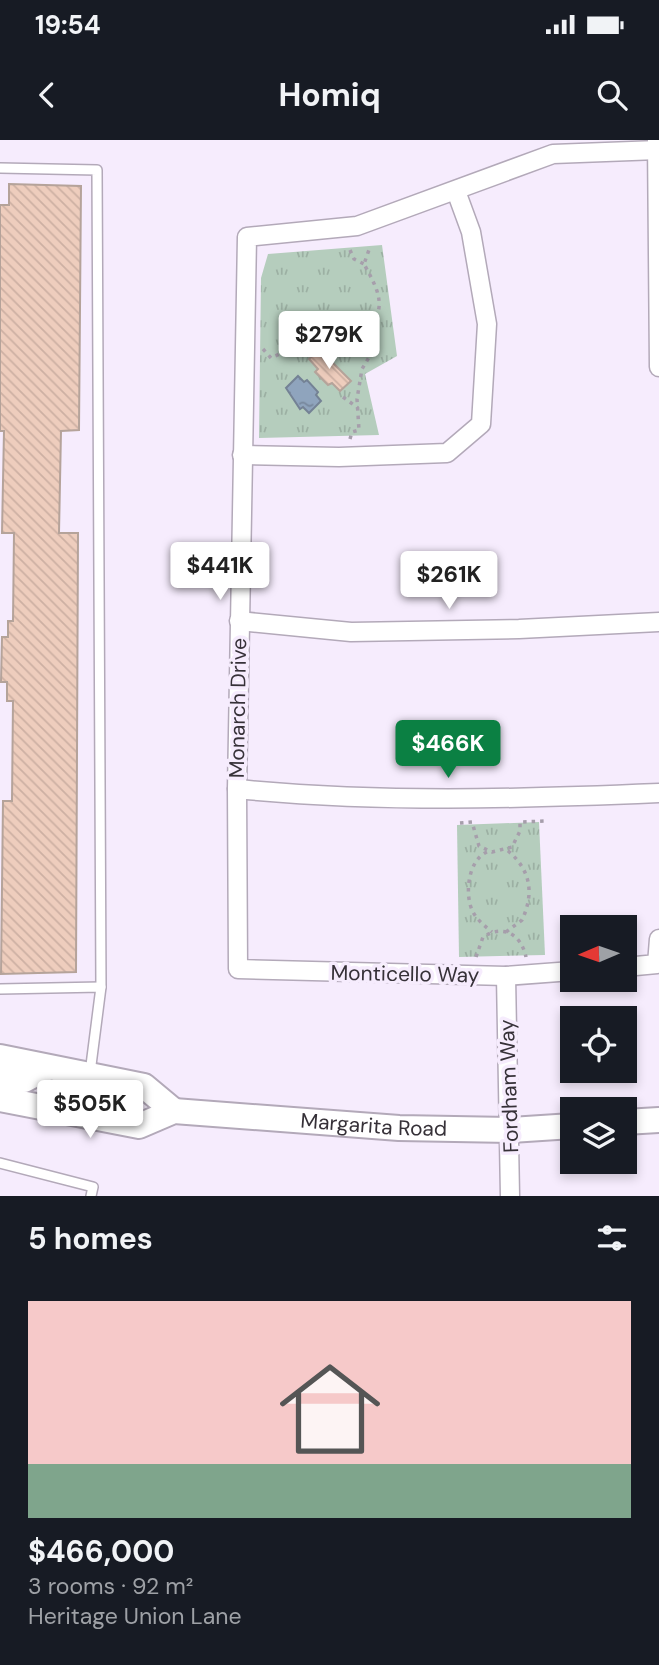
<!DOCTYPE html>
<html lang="en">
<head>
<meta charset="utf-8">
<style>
  body { margin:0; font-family:"DM Sans",sans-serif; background:#20242c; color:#f1f3f6; height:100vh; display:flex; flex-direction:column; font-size:26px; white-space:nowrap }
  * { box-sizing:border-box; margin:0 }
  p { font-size:23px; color:#9ea1a6 }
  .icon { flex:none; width:38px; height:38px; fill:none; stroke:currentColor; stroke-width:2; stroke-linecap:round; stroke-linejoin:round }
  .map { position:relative; height:1056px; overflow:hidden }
  .drawer { display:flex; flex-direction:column; background:#171b24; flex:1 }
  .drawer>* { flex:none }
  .needle { width:46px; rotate:268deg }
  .buttons { position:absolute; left:560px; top:775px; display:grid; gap:14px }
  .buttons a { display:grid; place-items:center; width:77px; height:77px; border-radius:0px; background:#171b24; box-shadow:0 4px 10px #0003; font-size:35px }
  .price { position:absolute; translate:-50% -60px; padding:0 16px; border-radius:7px; background:#fff; color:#222; font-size:23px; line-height:46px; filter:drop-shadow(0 2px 4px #0008) }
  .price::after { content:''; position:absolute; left:50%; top:42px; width:21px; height:16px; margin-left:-10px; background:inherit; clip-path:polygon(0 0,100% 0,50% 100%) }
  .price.on { background:#0b8043; color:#fff }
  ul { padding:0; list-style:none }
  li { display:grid; align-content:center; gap:14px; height:371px; padding:0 28px }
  li span { display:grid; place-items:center; height:217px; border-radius:0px; color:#555 }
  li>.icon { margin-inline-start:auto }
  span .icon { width:126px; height:126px; fill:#fffc; stroke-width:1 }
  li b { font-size:30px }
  h2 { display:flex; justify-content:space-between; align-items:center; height:84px; padding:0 28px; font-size:30px }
  .status { display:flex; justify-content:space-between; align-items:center; height:49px; padding:0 35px; background:#171b24; direction:ltr }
  .status svg { height:19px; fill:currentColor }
  header { display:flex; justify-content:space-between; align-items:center; height:91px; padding:0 28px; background:#171b24; font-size:32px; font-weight:700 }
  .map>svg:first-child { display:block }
  .park { fill:url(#park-tufts) }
  .water { fill:url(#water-ripples); stroke:#748295; stroke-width:2 }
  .building { fill:url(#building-back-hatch); stroke:#b5a39a; stroke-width:2 }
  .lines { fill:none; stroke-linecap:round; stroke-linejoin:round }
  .service-casing { stroke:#b3a9b9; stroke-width:12 }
  .minor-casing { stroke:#b3a9b9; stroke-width:21 }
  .secondary-casing { stroke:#b3a9b9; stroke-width:28 }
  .path { stroke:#a69eab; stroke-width:3.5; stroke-dasharray:3.5 5; stroke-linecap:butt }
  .service { stroke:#fff; stroke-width:9 }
  .minor { stroke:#fff; stroke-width:18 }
  .secondary { stroke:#fff; stroke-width:24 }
  .labels { text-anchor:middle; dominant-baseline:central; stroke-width:7; stroke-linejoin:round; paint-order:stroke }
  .street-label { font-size:21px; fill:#363138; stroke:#f6ecfd }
</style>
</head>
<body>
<div class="status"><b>19:54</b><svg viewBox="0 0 49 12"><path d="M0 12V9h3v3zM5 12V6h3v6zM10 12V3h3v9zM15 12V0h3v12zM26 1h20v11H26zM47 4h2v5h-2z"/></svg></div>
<header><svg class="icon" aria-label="back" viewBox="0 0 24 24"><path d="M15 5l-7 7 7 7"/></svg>Homiq<svg class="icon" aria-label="search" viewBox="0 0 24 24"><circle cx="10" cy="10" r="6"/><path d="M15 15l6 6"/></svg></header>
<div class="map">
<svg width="659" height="1056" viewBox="0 0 659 1056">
  <defs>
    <pattern id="park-tufts" width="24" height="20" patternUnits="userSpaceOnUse" patternTransform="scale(1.75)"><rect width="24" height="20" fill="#b5cdbd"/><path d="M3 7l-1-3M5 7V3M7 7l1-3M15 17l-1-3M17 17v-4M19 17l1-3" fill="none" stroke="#9cb0a3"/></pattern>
    <pattern id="water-ripples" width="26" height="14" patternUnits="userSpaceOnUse" patternTransform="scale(1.75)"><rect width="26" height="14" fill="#8fa4bd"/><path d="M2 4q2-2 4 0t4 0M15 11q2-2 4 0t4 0" fill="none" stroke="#76869b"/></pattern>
    <pattern id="building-back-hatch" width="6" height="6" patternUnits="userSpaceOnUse" patternTransform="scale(1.75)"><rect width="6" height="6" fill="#eecdbd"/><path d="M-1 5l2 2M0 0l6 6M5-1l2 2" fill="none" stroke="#cdb0a3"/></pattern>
  </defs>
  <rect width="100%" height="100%" fill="#f6ecfd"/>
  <g class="park">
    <path d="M382,105L397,216L365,234L379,295L259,298L261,138L268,114Z"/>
    <path d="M539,682L545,815L459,817L457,685Z"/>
  </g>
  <path class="water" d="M298,236L304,242L307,240L318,252L316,255L321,261L309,273L303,267L300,269L286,248Z"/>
  <g class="building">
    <path d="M9,44L81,46L79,290L61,291L59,393H78L76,832L1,834L3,661H12L13,561H7V542H1L2,497H8V481H13L14,393H2L4,291H0V65H9Z"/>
    <path d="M319,209L351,241L340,251L332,243L328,245L315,232L318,229L309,219Z"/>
  </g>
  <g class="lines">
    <defs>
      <g id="service">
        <path d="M0,28L97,30L101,847"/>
        <path d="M0,849L101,847L90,933"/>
        <path d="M0,1023L93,1047L91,1056"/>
      </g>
      <g id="minor">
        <path d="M657,0L659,227"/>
        <path d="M242,315L339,317L447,313L481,284L487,184L471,92L456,51"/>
        <path d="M239,481L351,492L519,489L659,482"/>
        <path d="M237,649C378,663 518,659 659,653"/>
        <path d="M625,827L657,824L659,799"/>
        <path d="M572,831L506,836L238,829L237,649L247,97L357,86L553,14L658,10"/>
        <path d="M506,836L510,1056"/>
      </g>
      <g id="secondary">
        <path d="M0,917L144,946L174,971"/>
        <path d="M0,937L24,940L47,928"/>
        <path id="s1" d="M0,959L139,986L174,971L399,988L511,990L572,986"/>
        <path d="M625,982L659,980"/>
      </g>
    </defs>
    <use href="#service" class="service-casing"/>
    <use href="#minor" class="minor-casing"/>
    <use href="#secondary" class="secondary-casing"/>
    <g class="path">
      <path d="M350,110L354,119L364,124"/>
      <path d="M263,209L271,218L312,199L334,196L349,186L367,191"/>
      <path d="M343,257L358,268"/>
      <path d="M350,299L352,292L359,290L357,259L362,229L374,209L373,198L367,191C389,167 377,148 364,124L370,107"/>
      <path d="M460,683L472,682L479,706L492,712L512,707L520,691V682L546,681"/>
      <path d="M487,712C468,720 464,755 473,772C478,781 485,786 492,792"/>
      <path d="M506,792L522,780C535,752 530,729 507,710"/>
      <path d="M476,817L483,797C503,784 521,794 526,817"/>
    </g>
    <use href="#service" class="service"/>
    <use href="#minor" class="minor"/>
    <use href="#secondary" class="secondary"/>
  </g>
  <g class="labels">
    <g class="street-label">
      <text transform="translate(238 568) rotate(-89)">Monarch Drive</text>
      <text transform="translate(405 834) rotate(1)">Monticello Way</text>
      <text transform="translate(509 946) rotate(-92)">Fordham Way</text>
      <text stroke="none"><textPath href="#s1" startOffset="380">Margarita Road</textPath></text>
    </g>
  </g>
</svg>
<div class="buttons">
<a><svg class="needle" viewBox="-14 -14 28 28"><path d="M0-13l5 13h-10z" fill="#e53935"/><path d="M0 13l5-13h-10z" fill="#9ea1a6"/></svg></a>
<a><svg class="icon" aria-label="locate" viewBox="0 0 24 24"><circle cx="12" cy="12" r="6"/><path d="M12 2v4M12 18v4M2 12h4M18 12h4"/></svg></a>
<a><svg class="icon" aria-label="layers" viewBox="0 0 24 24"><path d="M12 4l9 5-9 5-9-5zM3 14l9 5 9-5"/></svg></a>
</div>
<b class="price" style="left:329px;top:231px">$279K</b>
<b class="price" style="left:220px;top:462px">$441K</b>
<b class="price" style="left:449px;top:471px">$261K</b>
<b class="price on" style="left:448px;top:640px">$466K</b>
<b class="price" style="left:90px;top:1000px">$505K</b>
</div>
<section class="drawer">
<h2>5 homes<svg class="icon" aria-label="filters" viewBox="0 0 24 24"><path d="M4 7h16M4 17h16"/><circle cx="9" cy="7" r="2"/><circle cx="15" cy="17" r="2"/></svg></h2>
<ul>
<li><span style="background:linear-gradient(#f6c9c9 75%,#7fa58c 0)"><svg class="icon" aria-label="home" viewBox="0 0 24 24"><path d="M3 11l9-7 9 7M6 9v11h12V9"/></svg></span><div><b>$466,000</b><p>3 rooms · 92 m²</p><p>Heritage Union Lane</p></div></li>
</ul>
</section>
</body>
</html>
